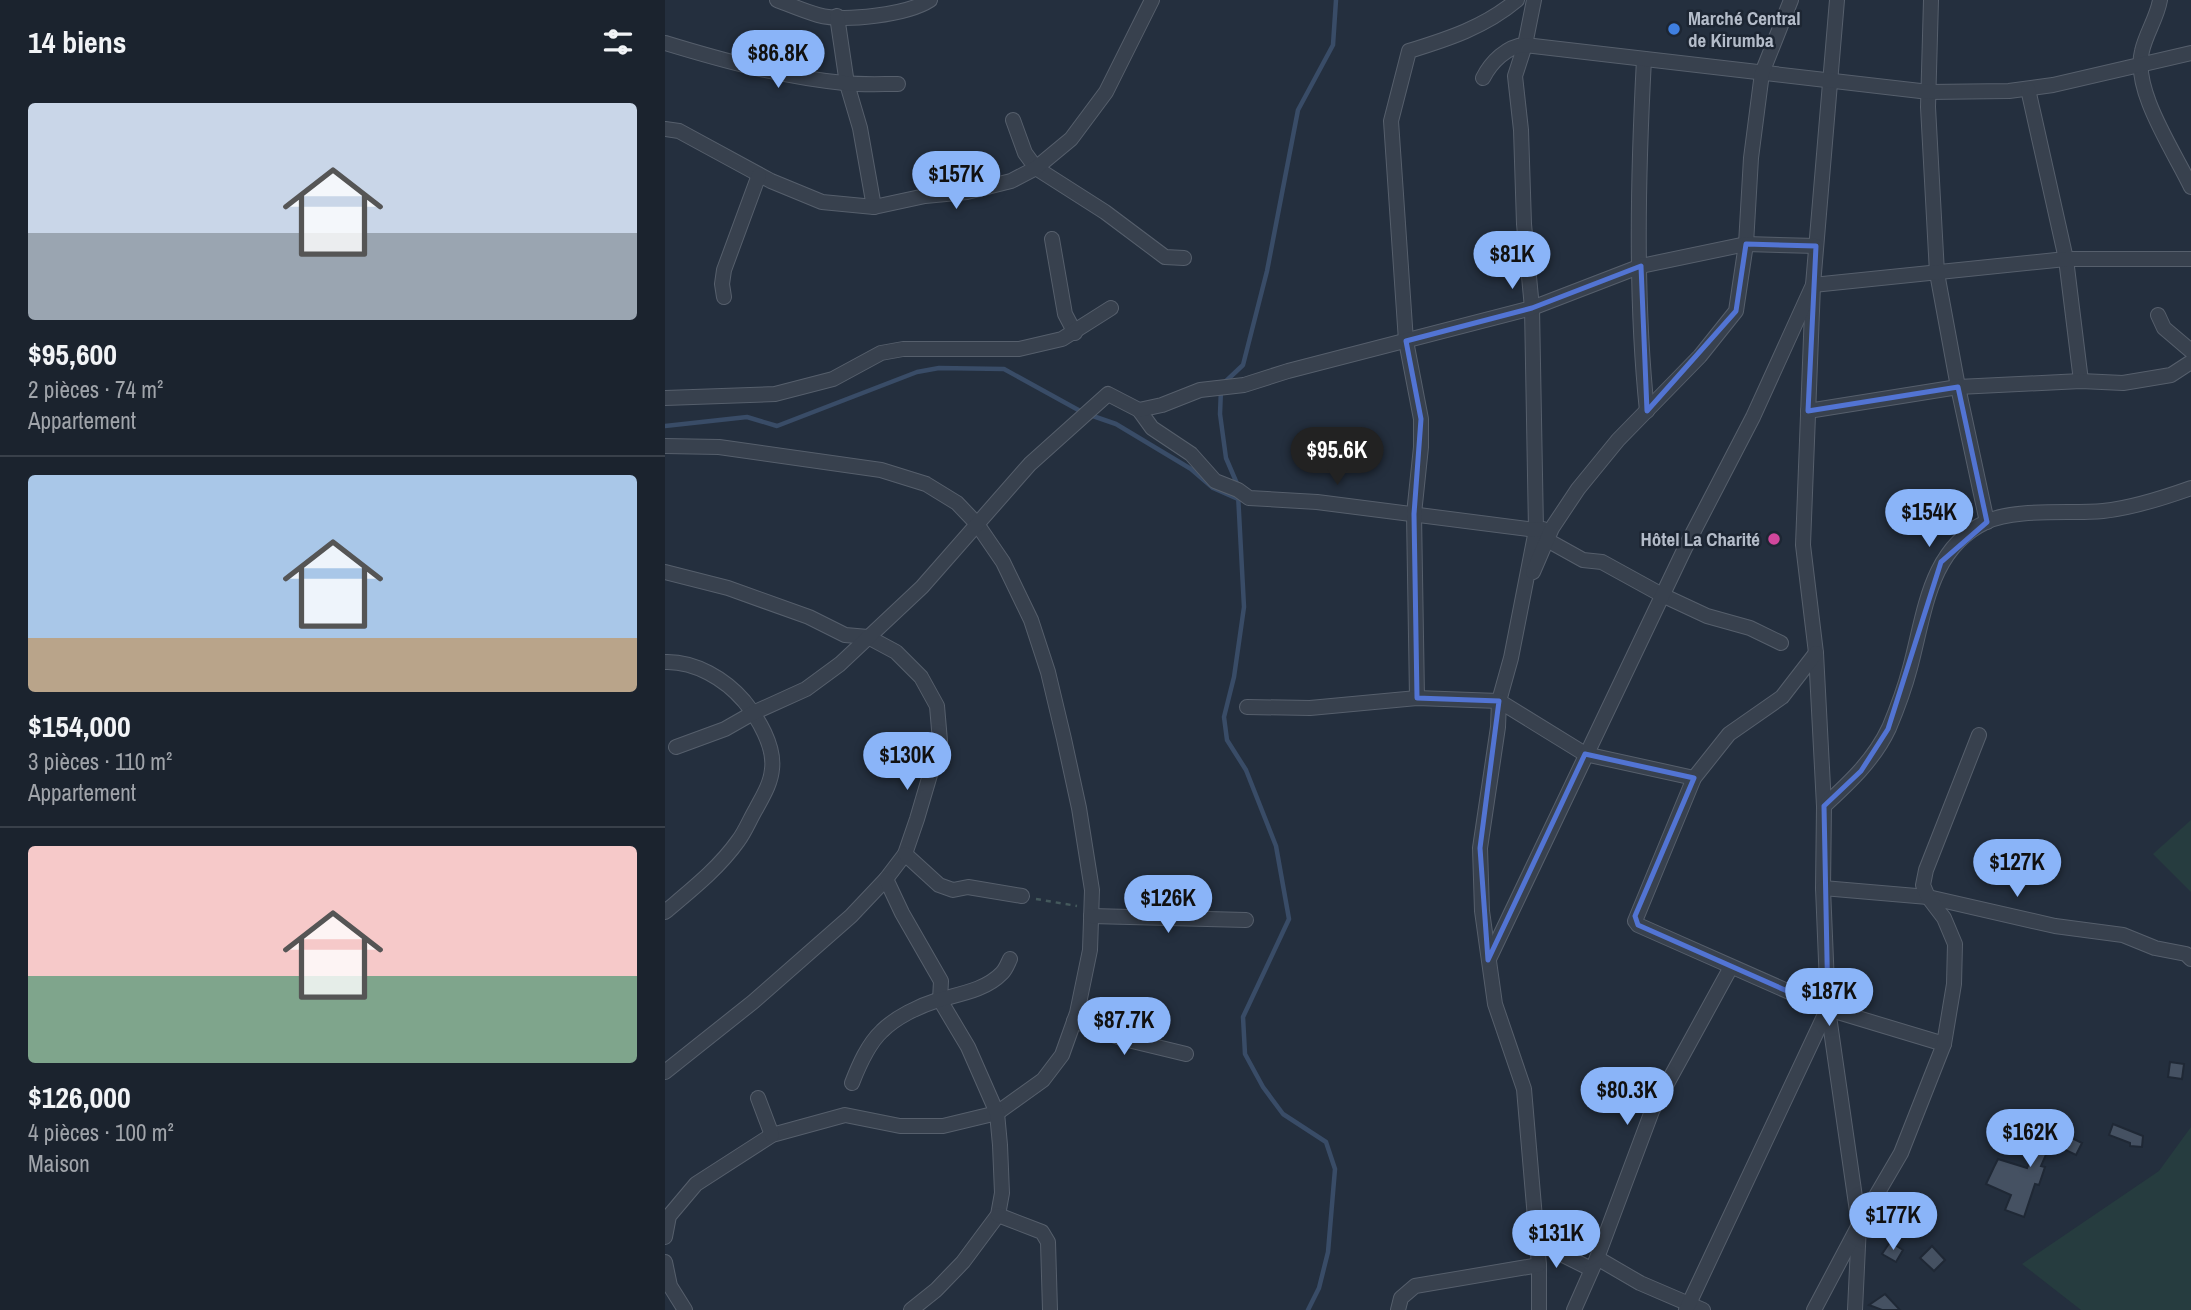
<!DOCTYPE html>
<html lang="fr">
<head>
<meta charset="utf-8">
<style>
  body { margin:0; font-family:"Archivo Narrow",sans-serif; background:#242b36; color:#f1f3f6; height:100vh; display:flex; flex-direction:column; font-size:26px; white-space:nowrap }
  * { box-sizing:border-box; margin:0 }
  p { font-size:23px; color:#a0a4aa }
  .icon { flex:none; width:38px; height:38px; fill:none; stroke:currentColor; stroke-width:2; stroke-linecap:round; stroke-linejoin:round }
  .map { position:relative; flex:1; overflow:hidden }
  .side { display:flex; flex-direction:column; background:#1b232e; width:665px }
  .side>* { flex:none }
  .price { position:absolute; translate:-50% -60px; padding:0 16px; border-radius:24px; background:#8ab4f8; color:#111; font-size:23px; line-height:46px; filter:drop-shadow(0 2px 4px #0008) }
  .price::after { content:''; position:absolute; left:50%; top:42px; width:21px; height:16px; margin-left:-10px; background:inherit; clip-path:polygon(0 0,100% 0,50% 100%) }
  .price.selected { background:#222; color:#fff }
  ul { padding:0; list-style:none }
  li { display:grid; align-content:center; gap:14px; height:371px; padding:0 28px }
  li+li { border-top:2px solid #39404a }
  li span { display:grid; place-items:center; height:217px; border-radius:7px; color:#555 }
  li>.icon { margin-inline-start:auto }
  span .icon { width:126px; height:126px; fill:#fffc; stroke-width:1 }
  li b { font-size:30px }
  h2 { display:flex; justify-content:space-between; align-items:center; height:84px; padding:0 28px; font-size:30px }
  main { display:flex; flex:1; min-height:0 }
  .map>svg:first-child { display:block }
  .green { fill:#263c3f }
  .lines { fill:none; stroke-linecap:round; stroke-linejoin:round }
  .stream { stroke:#394c67; stroke-width:4.5 }
  .building { fill:#455162; stroke:#1f2835; stroke-width:2 }
  .minor-casing { stroke:#565f6c; stroke-width:16 }
  .path { stroke:#44595c; stroke-width:2.5; stroke-dasharray:5 5; stroke-linecap:butt }
  .minor { stroke:#38414e; stroke-width:14 }
  .marked { fill:none; stroke:#5274d3; stroke-width:5; stroke-linejoin:round }
  .shop-dot { fill:#3f7fe0; stroke:#1d2633; stroke-width:2.5 }
  .hotel-dot { fill:#d1479c; stroke:#1d2633; stroke-width:2.5 }
  .labels { text-anchor:middle; dominant-baseline:central; stroke-width:5; stroke-linejoin:round; paint-order:stroke }
  .poi-label { font-size:19px; font-weight:bold; fill:#b4bcc9; stroke:#1d2633; text-anchor:start }
</style>
</head>
<body>
<main>
<section class="side">
<h2>14 biens<svg class="icon" aria-label="filters" viewBox="0 0 24 24"><path d="M4 7h16M4 17h16"/><circle cx="9" cy="7" r="2"/><circle cx="15" cy="17" r="2"/></svg></h2>
<ul>
<li><span style="background:linear-gradient(#c9d6e8 60%,#9aa5b1 0)"><svg class="icon" aria-label="home" viewBox="0 0 24 24"><path d="M3 11l9-7 9 7M6 9v11h12V9"/></svg></span><div><b>$95,600</b><p>2 pièces · 74 m²</p><p>Appartement</p></div></li>
<li><span style="background:linear-gradient(#a9c7e8 75%,#b9a48a 0)"><svg class="icon" aria-label="home" viewBox="0 0 24 24"><path d="M3 11l9-7 9 7M6 9v11h12V9"/></svg></span><div><b>$154,000</b><p>3 pièces · 110 m²</p><p>Appartement</p></div></li>
<li><span style="background:linear-gradient(#f6c9c9 60%,#7fa58c 0)"><svg class="icon" aria-label="home" viewBox="0 0 24 24"><path d="M3 11l9-7 9 7M6 9v11h12V9"/></svg></span><div><b>$126,000</b><p>4 pièces · 100 m²</p><p>Maison</p></div></li>
</ul>
</section>
<div class="map">
<svg width="1526" height="1310" viewBox="0 0 1526 1310">
  <rect width="100%" height="100%" fill="#242f3e"/>
  <g class="green">
    <path d="M1526,820V892L1488,854Z"/>
    <path d="M1526,1127V1310H1416L1357,1264L1494,1171Z"/>
  </g>
  <g class="lines">
    <g class="stream">
      <path d="M560,382L578,365L602,271L633,110L668,45L671,0"/>
      <path d="M556,389L555,414L561,458L573,486"/>
      <path d="M425,415L451,424L526,469L548,488L573,499"/>
      <path d="M0,426L82,417L112,426L252,372L274,368L339,369L417,412"/>
      <path d="M573,494L579,607L569,677L559,717L562,740L581,770L611,846L624,919L578,1017L580,1054L598,1087L618,1114L661,1142L670,1169L663,1252L654,1288L643,1310"/>
    </g>
  </g>
  <g class="building">
    <path d="M1505,1062L1519,1064L1517,1079L1503,1077Z"/>
    <path d="M1390,1115L1402,1121L1397,1133L1417,1143L1411,1155L1386,1143L1376,1166L1380,1167L1374,1185L1370,1184L1359,1217L1340,1210L1346,1195L1321,1184L1329,1167L1333,1159L1362,1168L1376,1137L1379,1138Z"/>
    <path d="M1448,1124L1478,1136L1477,1147L1465,1146V1143L1444,1135Z"/>
    <path d="M1225,1242L1238,1250L1231,1262L1217,1254Z"/>
    <path d="M1267,1246L1280,1260L1269,1271L1255,1258Z"/>
    <path d="M1220,1294L1235,1310H1217L1204,1305Z"/>
  </g>
  <g class="lines">
    <defs>
      <g id="minor">
        <path d="M112,0C125,5 139,11 153,15C179,22 242,15 265,0"/>
        <path d="M869,0L860,45L850,76L856,130L859,224L867,308L871,530L846,658L834,701L833,727L815,848L817,911L830,1004L859,1089L874,1265V1310"/>
        <path d="M1172,0L1148,285L1138,545L1151,653L1159,806L1158,888L1163,1009L1194,1225L1190,1310"/>
        <path d="M1266,0L1263,107L1272,273L1293,387L1322,522"/>
        <path d="M1495,0C1492,18 1481,33 1477,51C1467,90 1509,151 1526,187"/>
        <path d="M172,16L182,84L195,128L209,207"/>
        <path d="M0,43C59,61 118,77 179,83C197,85 216,84 233,84"/>
        <path d="M979,59C973,173 970,297 982,411"/>
        <path d="M818,78C826,62 842,46 860,45L1264,92L1344,91L1388,85L1526,53"/>
        <path d="M1363,89L1401,259L1416,381"/>
        <path d="M348,120L360,153L371,168L440,212L500,257L519,258"/>
        <path d="M0,129L14,131L106,181L157,202L209,207L260,196L302,192L346,181L371,168L406,139L441,92L487,0"/>
        <path d="M387,239L400,314L410,333"/>
        <path d="M59,297L57,284L59,270L94,175"/>
        <path d="M1493,315L1499,328L1526,351"/>
        <path d="M0,398L110,394L168,379L216,353L238,349H354L397,339L446,308"/>
        <path d="M474,410L487,428L526,454L550,481L573,490L584,498L652,502L871,530L878,529"/>
        <path d="M1143,411L1293,387L1416,381L1458,383L1506,375L1526,362"/>
        <path d="M0,446L54,447L216,470L261,484L292,503L312,524L338,562L366,620L383,672L399,739L414,808L427,890L425,950L412,1013L397,1055L378,1080L332,1113L278,1126H235L180,1115L107,1135L31,1184L4,1216L0,1237"/>
        <path d="M882,540L918,560L937,562L997,595L1042,616L1085,628L1116,643"/>
        <path d="M0,572L63,588L144,617L180,635L203,637L231,652L256,677L272,706L275,741L252,819L240,854L221,879L186,916L88,1002L0,1072"/>
        <path d="M868,572L887,528L913,489L953,440L1035,356L1071,311L1081,244L1086,158L1097,73L1126,0"/>
        <path d="M1151,653L1117,697L1064,734L1029,778L970,921L973,925L1163,1009L1279,1044"/>
        <path d="M0,662C30,661 60,679 79,701C93,718 110,746 107,769C106,783 98,796 91,809C85,819 80,832 73,841C53,869 26,890 0,912"/>
        <path d="M752,698L749,514L756,447V419L741,341L726,121L744,51C783,39 820,27 852,0"/>
        <path d="M582,707L645,708L752,698L834,701L920,754L1029,778"/>
        <path d="M11,747L60,729L88,713L141,689L175,664L257,587L365,464L443,394L474,410L497,405L535,390L579,385L623,371L867,308L976,266L1081,244L1151,246"/>
        <path d="M1159,806C1184,783 1209,760 1224,728C1232,709 1240,687 1245,668C1260,613 1264,549 1321,522C1349,508 1406,514 1438,511C1467,508 1498,498 1526,488"/>
        <path d="M240,854L274,885L288,890L303,887L357,896"/>
        <path d="M221,879L237,913L276,981L275,1000L303,1047L332,1113L335,1145L337,1193L333,1215L298,1262L271,1290L246,1310"/>
        <path d="M1158,888L1263,897L1390,926L1458,935L1490,948L1521,954L1526,959"/>
        <path d="M426,916L581,920"/>
        <path d="M824,959L1020,548L1088,417L1148,285L1401,259H1526"/>
        <path d="M409,1021L459,1039L521,1054"/>
        <path d="M187,1083C194,1065 203,1044 217,1031C231,1017 254,1006 273,1000C295,994 321,990 337,973C341,969 343,963 345,959"/>
        <path d="M93,1098L107,1135"/>
        <path d="M333,1215L377,1232L383,1242L385,1310"/>
        <path d="M872,1242L926,1269"/>
        <path d="M932,1258L975,1283L1038,1310"/>
        <path d="M0,1262L5,1286L20,1310"/>
        <path d="M733,1310L736,1298L750,1286L874,1265"/>
        <path d="M909,1310L932,1258L987,1111L1066,967"/>
        <path d="M1021,1310L1162,1010"/>
        <path d="M1149,1310L1194,1225L1236,1153L1279,1044L1289,984L1290,944L1279,918L1263,897L1258,885L1261,870L1314,735"/>
      </g>
    </defs>
    <use href="#minor" class="minor-casing"/>
    <path class="path" d="M371,899L412,906"/>
    <use href="#minor" class="minor"/>
  </g>
  <path class="marked" d="M1081,244L1151,246L1143,411L1293,387L1322,522L1276,562L1223,729L1196,771L1159,806L1163,1009L973,925L970,916L1029,778L920,754L823,960L815,848L834,701L752,698L749,514L756,419L741,341L867,308L976,266L982,411L1071,311Z"/>
  <circle class="shop-dot" cx="1009" cy="29" r="7"/>
  <circle class="hotel-dot" cx="1109" cy="539" r="7"/>
  <g class="labels">
    <g class="poi-label">
      <text x="1023" y="18">Marché Central<tspan x="1023" dy="22">de Kirumba</tspan></text>
      <text x="1095" y="539" text-anchor="end">Hôtel La Charité</text>
    </g>
  </g>
</svg>
<b class="price" style="left:113px;top:90px">$86.8K</b>
<b class="price" style="left:291px;top:211px">$157K</b>
<b class="price" style="left:847px;top:291px">$81K</b>
<b class="price selected" style="left:672px;top:487px">$95.6K</b>
<b class="price" style="left:1264px;top:549px">$154K</b>
<b class="price" style="left:242px;top:792px">$130K</b>
<b class="price" style="left:1352px;top:899px">$127K</b>
<b class="price" style="left:503px;top:935px">$126K</b>
<b class="price" style="left:1164px;top:1028px">$187K</b>
<b class="price" style="left:459px;top:1057px">$87.7K</b>
<b class="price" style="left:962px;top:1127px">$80.3K</b>
<b class="price" style="left:1365px;top:1169px">$162K</b>
<b class="price" style="left:1228px;top:1252px">$177K</b>
<b class="price" style="left:891px;top:1270px">$131K</b>
</div>
</main>
</body>
</html>
